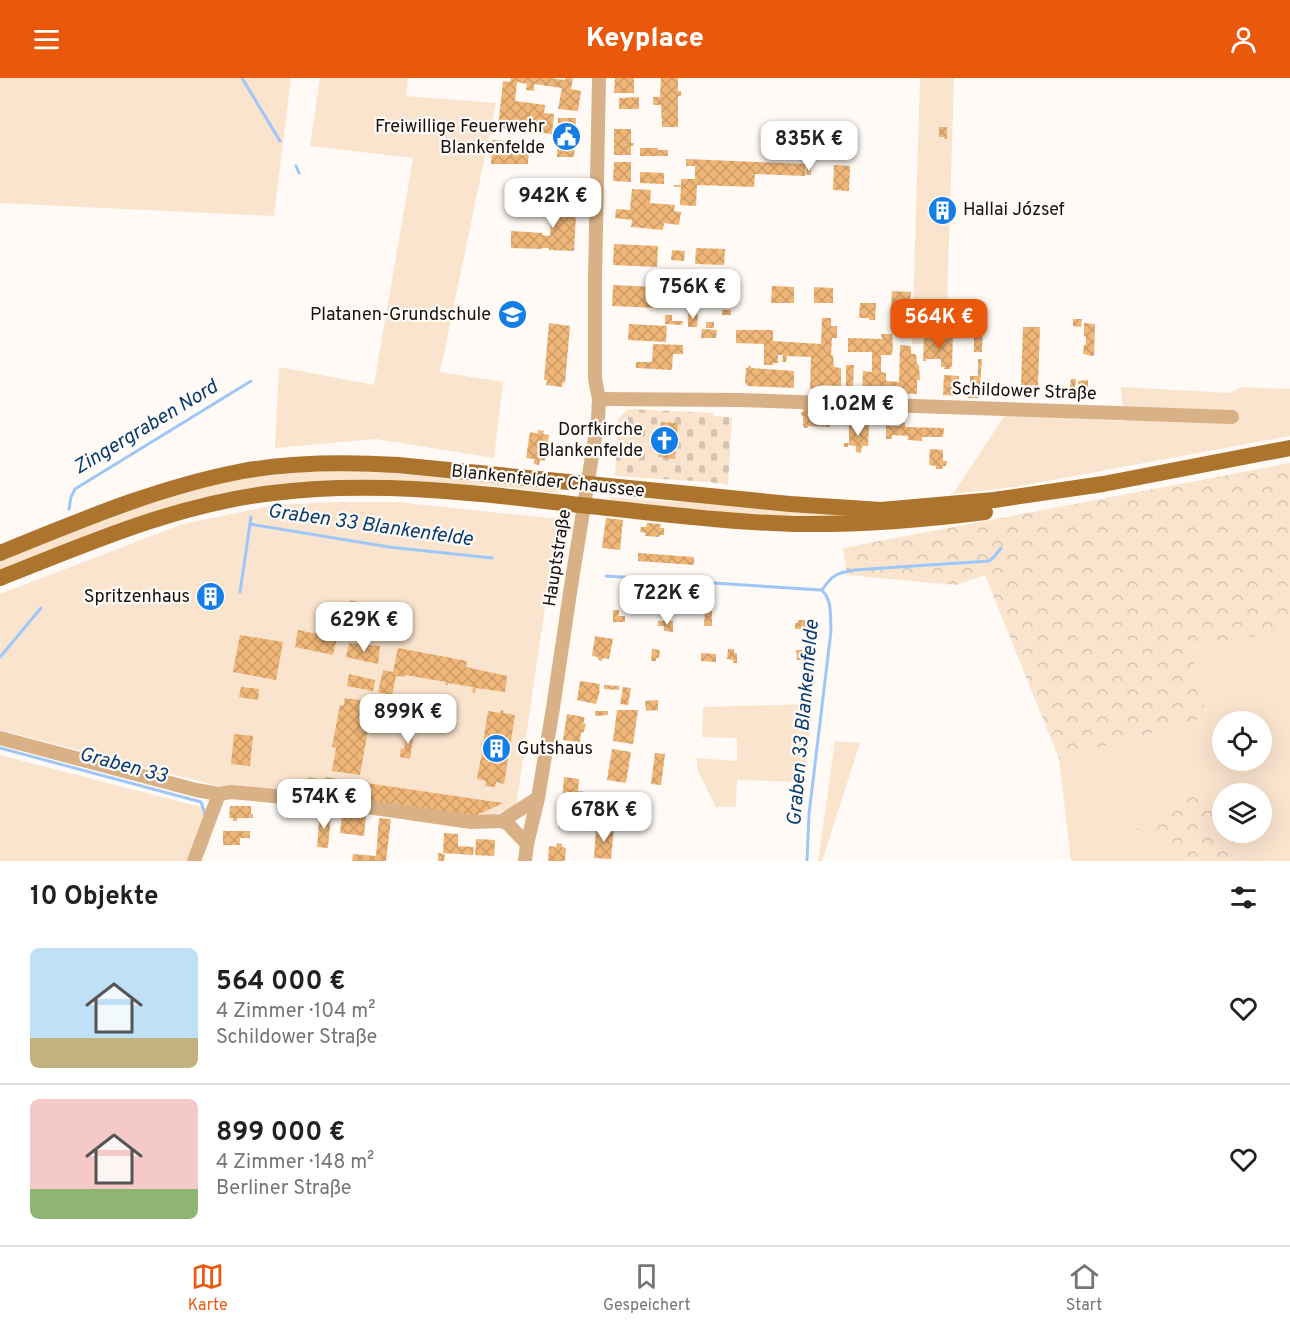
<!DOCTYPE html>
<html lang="de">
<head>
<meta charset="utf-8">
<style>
  body { margin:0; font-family:Overpass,sans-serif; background:#f2f2f2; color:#202124; height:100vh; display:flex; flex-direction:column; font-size:22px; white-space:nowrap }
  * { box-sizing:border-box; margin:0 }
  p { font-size:20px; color:#757577 }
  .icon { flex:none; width:33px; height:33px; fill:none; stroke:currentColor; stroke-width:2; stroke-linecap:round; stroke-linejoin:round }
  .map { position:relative; height:783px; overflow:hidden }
  .panel { display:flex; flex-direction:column; background:#fff; flex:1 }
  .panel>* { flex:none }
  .buttons { position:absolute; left:1212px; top:633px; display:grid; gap:12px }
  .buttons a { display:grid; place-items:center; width:60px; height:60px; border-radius:50%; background:#fff; box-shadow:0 6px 24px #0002; font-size:30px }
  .price { position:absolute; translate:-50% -51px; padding:0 14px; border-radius:12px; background:#fff; color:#222; font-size:20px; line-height:39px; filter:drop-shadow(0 2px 3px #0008) }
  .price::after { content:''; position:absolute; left:50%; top:36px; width:18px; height:14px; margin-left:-9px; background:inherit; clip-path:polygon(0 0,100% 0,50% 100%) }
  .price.selected { background:#ea580c; color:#fff }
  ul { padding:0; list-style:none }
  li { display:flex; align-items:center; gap:18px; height:150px; padding:0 30px }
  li+li { border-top:2px solid #e0e0e0 }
  li span { display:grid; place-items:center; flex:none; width:168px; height:120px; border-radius:9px; color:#555 }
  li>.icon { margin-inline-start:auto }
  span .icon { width:72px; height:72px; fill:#fffc; stroke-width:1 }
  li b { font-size:26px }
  h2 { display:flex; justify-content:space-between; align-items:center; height:72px; padding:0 30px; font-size:26px }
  header { display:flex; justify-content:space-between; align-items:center; height:78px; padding:0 30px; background:#ea580c; color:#fff; font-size:27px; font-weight:800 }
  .tabs { display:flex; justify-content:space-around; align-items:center; height:84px; border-top:2px solid #e0e0e0; background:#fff; font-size:16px; color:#757577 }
  .tabs a { display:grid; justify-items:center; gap:3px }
  .tabs .selected { color:#ea580c }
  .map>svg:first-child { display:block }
  .green { fill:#fae4ce; fill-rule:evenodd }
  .forest { fill:url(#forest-crowns) }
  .cemetery { fill:url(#cemetery-stones) }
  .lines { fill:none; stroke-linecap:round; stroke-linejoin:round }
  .stream { stroke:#9ec7f9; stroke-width:3 }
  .building { fill:url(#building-cross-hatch) }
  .minor { stroke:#d9b186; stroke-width:14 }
  .major { stroke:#ad742d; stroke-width:16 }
  .labels { text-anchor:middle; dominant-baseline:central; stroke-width:4.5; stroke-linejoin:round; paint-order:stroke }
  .poi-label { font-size:18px; fill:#15110d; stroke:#fffaf5; text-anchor:end }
  .street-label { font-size:18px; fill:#15110d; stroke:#fffaf5 }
  .water-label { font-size:20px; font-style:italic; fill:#073d73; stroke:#fffaf5 }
</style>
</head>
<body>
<header><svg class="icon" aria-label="menu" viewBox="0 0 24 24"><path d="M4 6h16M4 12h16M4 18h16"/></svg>Keyplace<svg class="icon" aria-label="person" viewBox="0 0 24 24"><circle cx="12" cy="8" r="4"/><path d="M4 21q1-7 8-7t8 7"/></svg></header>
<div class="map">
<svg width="1290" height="783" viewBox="0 0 1290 783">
  <defs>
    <pattern id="forest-crowns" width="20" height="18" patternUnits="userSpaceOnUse" patternTransform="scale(1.5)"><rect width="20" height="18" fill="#fae4ce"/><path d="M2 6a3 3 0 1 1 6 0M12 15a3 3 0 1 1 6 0" fill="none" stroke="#d5c3b0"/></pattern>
    <pattern id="cemetery-stones" width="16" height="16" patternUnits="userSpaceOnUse" patternTransform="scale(1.5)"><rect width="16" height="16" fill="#fae4ce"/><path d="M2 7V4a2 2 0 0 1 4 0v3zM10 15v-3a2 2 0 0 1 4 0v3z" fill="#d5c3b0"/></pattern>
    <pattern id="building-cross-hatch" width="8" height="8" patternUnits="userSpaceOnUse" patternTransform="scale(1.5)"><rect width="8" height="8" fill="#efb677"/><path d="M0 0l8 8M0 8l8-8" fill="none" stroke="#cc9b66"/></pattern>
  </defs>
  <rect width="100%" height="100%" fill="#fffaf5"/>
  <g class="green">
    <path d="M0,0H291L274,138L0,125Z"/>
    <path d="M320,0H408L406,18L496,25L440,294L503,304L494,380L376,361L275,370L279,289L374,307L413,80L310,68Z"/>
    <path d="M920,0H954L946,261L925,260L924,266H912Z"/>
    <path d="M1121,309L1230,315L1242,309L1290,311V358L1014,409L953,416L1005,337L1124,343Z"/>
    <path d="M294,393L409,394L559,411L558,415L485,407L466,409L284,407L0,494V482L144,426L220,404Z"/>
    <path d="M610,419L673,424L705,423L871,437L779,440L610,424Z"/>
    <path d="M336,424H397L558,441L516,728L482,741L323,719L218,708L0,652V516L183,446L276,427Z"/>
    <path d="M1290,552V783H1241L1231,755L1262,754V716H1222V727L1221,723L1136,753L1173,771L1176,783H1071L1059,681L1207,639L1190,570ZM1222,644H1262V682H1222Z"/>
    <path d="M813,626L804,704L737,702L736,729H716L697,691V680L737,683V660L702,659L703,629Z"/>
    <path d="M835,663L860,665L822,783H818Z"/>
    <path d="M0,677L208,731L188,783H0Z"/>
  </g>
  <g class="forest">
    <path d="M1290,385V552L1190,570L1207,639L1059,681L985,497L956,507L847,497L843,470Z"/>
    <path d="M1180,717L1221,723L1222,727V754L1231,755L1241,783H1176L1172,771L1135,752Z"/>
  </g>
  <path class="cemetery" d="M628,331L714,335V338L732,339L728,407L710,404L615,398L618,341Z"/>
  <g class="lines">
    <g class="stream">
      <path d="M242,0L280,63"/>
      <path d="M296,88L299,95"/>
      <path d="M69,431L71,419L75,411L251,303"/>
      <path d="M251,439L250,446L389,469L492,480"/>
      <path d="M606,498L821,512C833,520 830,541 831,553L809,736L807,783"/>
      <path d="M822,512C832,497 837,495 854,492L989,483L994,479L1001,470"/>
      <path d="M240,514L250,446"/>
      <path d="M0,579L41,530"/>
      <path d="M0,670L201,724L205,736"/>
    </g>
  </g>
  <g class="building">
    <path d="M511,0H550L565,2L566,0H573L571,11L581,13L578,33L558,31L562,10L534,6V13L526,12L527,6L517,4L515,23L545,27L544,35L554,36L552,56L498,50L503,3L510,4Z"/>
    <path d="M615,0H634V15H614Z"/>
    <path d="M661,0H678V13H681V18H678V49H662L661,27H653V19H660Z"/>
    <path d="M639,19V31H619V20Z"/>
    <path d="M558,40H576L574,79H557Z"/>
    <path d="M939,49H947V61H944V59H939Z"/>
    <path d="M614,51H631V65H634L633,68H631V77H614Z"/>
    <path d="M492,62L506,63V65H529L528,86H491Z"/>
    <path d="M640,70H658V72H668V78H640Z"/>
    <path d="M686,81L806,86L805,98L755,96L754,109L697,107L696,128L680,127L681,109H674V107H681V101H695V88H686Z"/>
    <path d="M614,84H631V104L613,103Z"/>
    <path d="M834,87L850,88L849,113L833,112Z"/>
    <path d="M807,90H811V97H806Z"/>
    <path d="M640,94L664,95V106L640,105Z"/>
    <path d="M632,111L651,112L650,125L675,127L674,133L681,134L679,147L664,145L663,152L631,149L632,142L615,140L616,131L630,132Z"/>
    <path d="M553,118L577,119L574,173L549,172V170H542V171L511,170V153L543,155L542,157L550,158Z"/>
    <path d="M939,127H946L945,142H944L943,137H938Z"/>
    <path d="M614,166L658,168L657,189L613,187Z"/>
    <path d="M696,170L725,171L724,187L695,186Z"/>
    <path d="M672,172L685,173L684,183L671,182Z"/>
    <path d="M613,207L658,209L657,230L612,228Z"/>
    <path d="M772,208L794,209V225H771Z"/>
    <path d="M814,209L833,210V225H814Z"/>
    <path d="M679,213L706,214V217H711V225L706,224V227L679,225V222H672L671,216H679Z"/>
    <path d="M892,213L911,214L910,229H891Z"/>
    <path d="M860,225H876L875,242H869V240H859Z"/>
    <rect x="722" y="232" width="9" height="5"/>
    <path d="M688,236H698L697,249H688Z"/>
    <path d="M665,237H672V243H683L682,247L665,246Z"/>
    <path d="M822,240H831V248H837V260H832L831,277H833L834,289L841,290V308L821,307V311H810L811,279L787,278L786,284H782L783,277H778V285H773V287H764V266L736,265V252H773V263L821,266Z"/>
    <path d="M960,240H983L982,274H974V257H960Z"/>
    <path d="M1073,241H1082L1081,249L1073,248Z"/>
    <rect x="706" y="244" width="8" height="6"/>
    <path d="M549,245L570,248L565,305L563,304L562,309L546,307L547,302H544Z"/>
    <path d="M1084,245L1095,246L1094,278L1086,277V276H1083L1084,267H1086V259L1084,258Z"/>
    <path d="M629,246L667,248L666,264L628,262Z"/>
    <path d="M1023,249H1040L1038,308L1021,307Z"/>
    <path d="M702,251L717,252L716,260H701Z"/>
    <path d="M881,256H892L893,266L892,277H881V294L886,295V303L899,304L900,267L911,268V276H916L917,286L919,287L920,302H917V316L862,314L863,293L872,294V274H848V260L882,261Z"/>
    <path d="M946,257H953L952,289H950V291H944L945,289H941V281H926V283H923L924,260L946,261Z"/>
    <path d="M653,266L683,267V276H673L672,292L636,290V284H652Z"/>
    <path d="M978,281H982L979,320H968V315H970V298H978Z"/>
    <path d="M846,287H854L853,308H846Z"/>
    <path d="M748,288H751V290L794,293V310L748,308L745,305L746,290H748Z"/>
    <path d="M944,297L959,298V318L943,317Z"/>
    <path d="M1071,301H1076L1075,309H1070Z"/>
    <path d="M1088,302V309H1078V303Z"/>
    <path d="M803,331L831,332L830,349L808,348V350H804V348H803V338L801,337V334H803Z"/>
    <path d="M661,344L678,345L675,381L658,379L659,366L650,365L651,356L660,357Z"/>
    <path d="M901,345H905V349L944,350L943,359H922V363L908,362V358L892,357V361H886V348H900Z"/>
    <path d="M849,346L869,347L868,368H862L861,375L856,374V368L848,367V369H844V365H849Z"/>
    <path d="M538,352L544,353L543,356L549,357L545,383L540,382L539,387L534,386V381L526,380L530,354L538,356Z"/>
    <path d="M930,371L943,372V383H947L946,388H943L942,391H936V388L929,387Z"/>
    <path d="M606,440L623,442L620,472L602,470Z"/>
    <path d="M647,445L661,446L660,450H664V457H660L659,459L645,458L646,455L640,454L641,449H646Z"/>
    <path d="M638,475L694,479V487L638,483Z"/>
    <path d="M206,513L217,515L215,526H212V523L205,522Z"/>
    <path d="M350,522L358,524L355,550L346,549Z"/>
    <path d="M613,532H619V538H625V544H613Z"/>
    <path d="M705,533H712V548H704Z"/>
    <path d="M798,542H808V551H795V545H798Z"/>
    <path d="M658,543H673V554L664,553V548H658Z"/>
    <path d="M298,552L337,560L333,577L295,569Z"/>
    <path d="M240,557L283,564L276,602L233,594Z"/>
    <path d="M595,558L613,561L609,581L603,580L602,583L598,582V579L592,578Z"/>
    <path d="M349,565L380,568L378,586L346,579Z"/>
    <path d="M398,570L467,583L466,589L507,598L505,614L476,610L475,615L472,614L473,609L448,605V607H445L446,604L405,597L404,599L396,598L392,617L378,614L383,592L393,594Z"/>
    <path d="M652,571L660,572L659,580H656V583H651Z"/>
    <path d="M728,571H734V575H737V585H733V582L727,581Z"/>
    <path d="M796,572H807V582H797Z"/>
    <path d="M701,575L716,576V584L701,583Z"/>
    <path d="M349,596L375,602L373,613L347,608Z"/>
    <path d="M580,603L600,606L599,613H600L596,626L577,622Z"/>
    <path d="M604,607L619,608V612L604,611Z"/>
    <path d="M241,609L259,611L258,622L239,619Z"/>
    <path d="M623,609L631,610L628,627L620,626Z"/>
    <path d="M345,620L373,624L360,697L332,693L336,670L332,669L340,627L343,628Z"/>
    <path d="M658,622V632L646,633L645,623Z"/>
    <path d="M501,632L504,633L503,635L515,637L504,706L496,704L495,709L485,708L486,703L477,701L483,669L481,668V665H483L488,633L500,635Z"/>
    <path d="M617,632H638L633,666L613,663Z"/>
    <path d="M595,633H608V637L595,638Z"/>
    <path d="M567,636L584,639V641H585L583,645L586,646L584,653L583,655L581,654L580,664L563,662Z"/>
    <path d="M408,650L414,651L410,681L400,679L401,670L404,671Z"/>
    <path d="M234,656L253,658L250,688L231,686Z"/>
    <path d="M612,671L631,674L626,705L607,702Z"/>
    <path d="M655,675L665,676L661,707L651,706Z"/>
    <path d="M309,699L324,702L325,699L503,725L471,740L327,717L328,711L318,710V712L315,711V710L307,708Z"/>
    <path d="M564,699L579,701L578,713L585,714L584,724L562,723Z"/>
    <path d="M230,728H251V736H253V740H237V743H233V740H229Z"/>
    <path d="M320,734L331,735L328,770L317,769Z"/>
    <path d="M561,734L575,735L573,751L559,750Z"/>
    <path d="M342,735L366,737L364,758L340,755Z"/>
    <path d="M379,740L391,741L386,783H352L353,776L376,778Z"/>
    <path d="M596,749L614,750L611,781L594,780Z"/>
    <path d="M223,753H250V760H240V767H223Z"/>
    <path d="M444,755L458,756V768L474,769L473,777L443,775Z"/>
    <path d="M476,761L495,762L494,778L475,777Z"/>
    <path d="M557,765L562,766V769L566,770L565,783H548L549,768L556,769Z"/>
    <path d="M438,775L445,776L444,783H438Z"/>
  </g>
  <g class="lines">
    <g class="minor">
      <path d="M599,321L739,322L1232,339"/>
      <path d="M0,660L196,712L219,716L231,714L242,715L326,723L471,744L502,743L538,720"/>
      <path d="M502,743L508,746L527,766"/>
      <path d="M194,783L219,716"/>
      <path d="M525,783L527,766L538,720L553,630L571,508L598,341L599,321L595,301V201L599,0"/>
    </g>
    <g class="major">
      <path d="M0,475C79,443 158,409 243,393C294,384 346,384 398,387L790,426L881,432L994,422L1103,406L1290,370"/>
      <path d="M0,500C89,465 177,426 273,415C337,407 404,409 469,415C509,418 549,424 589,428C657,435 726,444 794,446C858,447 922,442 985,434"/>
    </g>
  </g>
  <defs>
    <symbol id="civic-disc" viewBox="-11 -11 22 22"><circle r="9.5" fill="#137ee6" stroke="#fffaf5"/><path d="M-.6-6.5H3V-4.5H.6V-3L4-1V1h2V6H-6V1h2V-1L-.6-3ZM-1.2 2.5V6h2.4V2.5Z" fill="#fff"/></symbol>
    <symbol id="building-disc" viewBox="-11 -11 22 22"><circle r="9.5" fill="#137ee6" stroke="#fffaf5"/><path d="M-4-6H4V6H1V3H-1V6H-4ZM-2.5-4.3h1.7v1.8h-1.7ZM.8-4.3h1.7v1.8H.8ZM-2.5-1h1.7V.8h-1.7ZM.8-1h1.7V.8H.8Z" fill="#fff"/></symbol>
    <symbol id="school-disc" viewBox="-11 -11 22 22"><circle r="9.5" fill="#137ee6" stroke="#fffaf5"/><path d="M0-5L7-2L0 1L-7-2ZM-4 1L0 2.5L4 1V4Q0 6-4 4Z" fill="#fff"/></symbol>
    <symbol id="church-disc" viewBox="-11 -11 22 22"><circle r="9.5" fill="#137ee6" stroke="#fffaf5"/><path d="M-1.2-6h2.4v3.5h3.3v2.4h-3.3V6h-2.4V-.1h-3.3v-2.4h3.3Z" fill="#fff"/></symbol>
  </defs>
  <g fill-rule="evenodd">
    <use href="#civic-disc" x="550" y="42" width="33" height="33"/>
    <use href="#building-disc" x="926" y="116" width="33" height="33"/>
    <use href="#school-disc" x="496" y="220" width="33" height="33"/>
    <use href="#church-disc" x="648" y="346" width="33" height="33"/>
    <use href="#building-disc" x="194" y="502" width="33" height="33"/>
    <use href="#building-disc" x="480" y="654" width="33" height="33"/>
  </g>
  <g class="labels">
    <g class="poi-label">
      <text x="545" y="49">Freiwillige Feuerwehr<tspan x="545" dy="21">Blankenfelde</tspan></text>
      <text x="963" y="132" text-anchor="start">Hallai József</text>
      <text x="491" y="237">Platanen-Grundschule</text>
      <text x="643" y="352">Dorfkirche<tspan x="643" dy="21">Blankenfelde</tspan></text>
      <text x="190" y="519">Spritzenhaus</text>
      <text x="517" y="671" text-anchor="start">Gutshaus</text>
    </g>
    <g class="street-label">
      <text transform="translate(1024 314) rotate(2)">Schildower Straße</text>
      <text transform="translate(548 404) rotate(6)">Blankenfelder Chaussee</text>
      <text transform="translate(558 480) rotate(-81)">Hauptstraße</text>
    </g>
    <g class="water-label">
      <text transform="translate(146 350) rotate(-31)">Zingergraben Nord</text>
      <text transform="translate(370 448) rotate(8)">Graben 33 Blankenfelde</text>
      <text transform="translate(804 645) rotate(-85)">Graben 33 Blankenfelde</text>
      <text transform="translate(123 688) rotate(15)">Graben 33</text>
    </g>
  </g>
</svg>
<div class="buttons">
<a><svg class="icon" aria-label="locate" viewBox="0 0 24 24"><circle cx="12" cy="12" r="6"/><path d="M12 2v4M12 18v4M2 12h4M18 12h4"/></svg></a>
<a><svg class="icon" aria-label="layers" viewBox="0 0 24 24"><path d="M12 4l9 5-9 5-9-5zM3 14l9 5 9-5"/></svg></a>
</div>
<b class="price" style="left:809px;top:94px">835K €</b>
<b class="price" style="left:553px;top:151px">942K €</b>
<b class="price" style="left:693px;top:242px">756K €</b>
<b class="price selected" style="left:939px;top:272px">564K €</b>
<b class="price" style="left:858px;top:359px">1.02M €</b>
<b class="price" style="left:667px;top:548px">722K €</b>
<b class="price" style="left:364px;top:575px">629K €</b>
<b class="price" style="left:408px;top:667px">899K €</b>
<b class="price" style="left:324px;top:752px">574K €</b>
<b class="price" style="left:604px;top:765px">678K €</b>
</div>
<section class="panel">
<h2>10 Objekte<svg class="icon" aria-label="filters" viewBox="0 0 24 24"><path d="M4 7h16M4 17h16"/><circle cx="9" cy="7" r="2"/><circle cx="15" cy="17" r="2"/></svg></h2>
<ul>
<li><span style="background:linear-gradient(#bfe0f5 75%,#c2b280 0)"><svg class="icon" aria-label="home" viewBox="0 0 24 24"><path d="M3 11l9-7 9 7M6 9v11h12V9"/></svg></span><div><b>564 000 €</b><p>4 Zimmer · 104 m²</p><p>Schildower Straße</p></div><svg class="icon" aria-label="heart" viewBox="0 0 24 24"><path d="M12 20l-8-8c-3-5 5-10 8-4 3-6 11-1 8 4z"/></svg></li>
<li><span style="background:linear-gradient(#f6c9c9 75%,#8fb573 0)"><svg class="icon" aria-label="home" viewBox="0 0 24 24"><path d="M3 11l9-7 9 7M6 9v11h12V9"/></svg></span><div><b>899 000 €</b><p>4 Zimmer · 148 m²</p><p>Berliner Straße</p></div><svg class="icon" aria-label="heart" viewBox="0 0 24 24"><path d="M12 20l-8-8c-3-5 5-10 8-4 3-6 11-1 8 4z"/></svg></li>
</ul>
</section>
<nav class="tabs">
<a class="selected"><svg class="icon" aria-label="map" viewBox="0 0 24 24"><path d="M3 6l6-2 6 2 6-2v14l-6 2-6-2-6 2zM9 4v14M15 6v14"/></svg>Karte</a>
<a><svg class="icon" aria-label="saved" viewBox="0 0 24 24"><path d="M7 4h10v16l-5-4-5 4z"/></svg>Gespeichert</a>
<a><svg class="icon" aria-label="home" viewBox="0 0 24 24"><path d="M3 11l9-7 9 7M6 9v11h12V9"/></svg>Start</a>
</nav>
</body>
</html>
